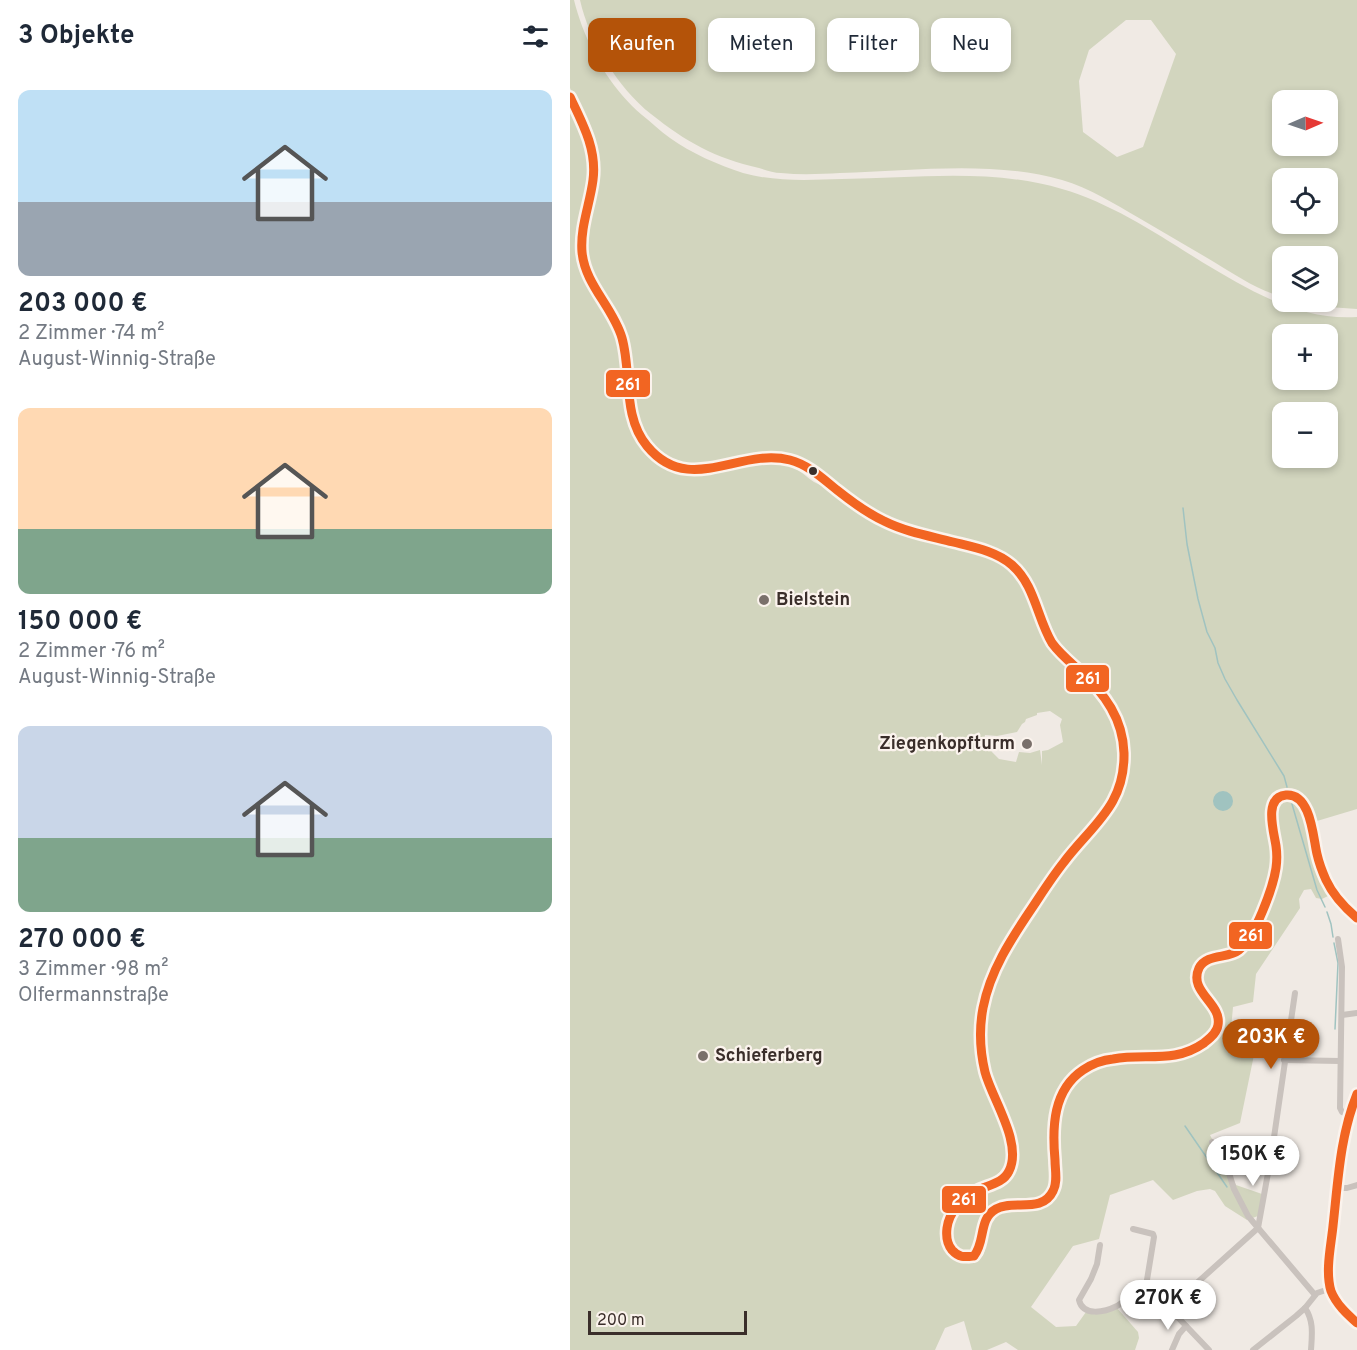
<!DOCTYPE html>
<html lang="de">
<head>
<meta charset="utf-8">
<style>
  body { margin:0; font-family:Overpass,sans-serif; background:#f6f6f7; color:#1f2937; height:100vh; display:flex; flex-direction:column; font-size:22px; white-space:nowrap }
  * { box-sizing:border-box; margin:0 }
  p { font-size:20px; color:#747a83 }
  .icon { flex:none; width:33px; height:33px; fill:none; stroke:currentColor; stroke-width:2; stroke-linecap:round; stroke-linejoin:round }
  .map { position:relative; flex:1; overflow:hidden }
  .sheet { display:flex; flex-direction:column; background:#fff; width:570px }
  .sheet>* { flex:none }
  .banner { position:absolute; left:18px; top:18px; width:570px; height:54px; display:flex; gap:12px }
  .needle { width:39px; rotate:88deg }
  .controls { position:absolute; left:702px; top:90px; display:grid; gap:12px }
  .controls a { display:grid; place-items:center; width:66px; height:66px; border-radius:12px; background:#fff; box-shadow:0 3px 9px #0003; font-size:30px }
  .scale { position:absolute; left:18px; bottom:15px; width:159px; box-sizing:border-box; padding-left:6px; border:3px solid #3a2e2a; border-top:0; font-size:16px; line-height:21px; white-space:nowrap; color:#3a2e2a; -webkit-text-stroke:4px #fbf3ed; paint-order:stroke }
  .price { position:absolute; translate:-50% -51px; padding:0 14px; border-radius:21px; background:#fff; color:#222; font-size:20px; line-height:39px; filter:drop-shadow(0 2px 3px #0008) }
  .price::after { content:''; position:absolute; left:50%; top:36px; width:18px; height:14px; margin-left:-9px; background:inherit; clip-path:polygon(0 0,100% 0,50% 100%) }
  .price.active { background:#b45309; color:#fff }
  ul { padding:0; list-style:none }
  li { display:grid; align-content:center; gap:12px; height:318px; padding:0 18px }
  li span { display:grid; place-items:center; height:186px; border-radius:12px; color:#555 }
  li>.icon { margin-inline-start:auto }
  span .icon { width:108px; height:108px; fill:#fffc; stroke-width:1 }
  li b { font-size:26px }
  h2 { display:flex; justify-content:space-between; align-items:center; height:72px; padding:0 18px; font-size:26px }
  .pill { padding:0 21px; border-radius:12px; background:#fff; box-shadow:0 3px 9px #0003; font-size:21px; line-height:54px }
  .pill.active { background:#b45309; color:#fff }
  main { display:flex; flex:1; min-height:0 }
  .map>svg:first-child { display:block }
  .green { fill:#d2d5be; fill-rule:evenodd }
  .water { fill:#a0c3c0 }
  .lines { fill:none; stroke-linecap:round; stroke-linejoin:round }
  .stream { stroke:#a0c3c0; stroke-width:1.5 }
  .street { stroke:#c9c2bd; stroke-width:6 }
  .primary { stroke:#b8b0ac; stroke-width:10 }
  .bus-1-casing { stroke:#fbf3ed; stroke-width:14 }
  .bus-1 { stroke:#f26522; stroke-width:9 }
  .bus-dot { fill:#3a2e2a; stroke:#fbf3ed; stroke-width:2 }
  .poi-dot { fill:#7a706b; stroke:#fbf3ed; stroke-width:2 }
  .labels { text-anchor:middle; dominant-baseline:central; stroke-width:4.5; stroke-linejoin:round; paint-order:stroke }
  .poi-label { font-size:18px; font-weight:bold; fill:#3a2e2a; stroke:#fbf3ed; text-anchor:start }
  .line-badge { stroke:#fbf3ed; stroke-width:2 }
  .badge-label { font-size:16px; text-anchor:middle; font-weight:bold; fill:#fff }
</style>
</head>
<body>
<main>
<section class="sheet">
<h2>3 Objekte<svg class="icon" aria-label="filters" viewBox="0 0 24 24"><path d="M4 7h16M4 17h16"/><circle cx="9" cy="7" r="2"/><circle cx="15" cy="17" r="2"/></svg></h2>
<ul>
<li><span style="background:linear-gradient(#bfe0f5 60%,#9aa5b1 0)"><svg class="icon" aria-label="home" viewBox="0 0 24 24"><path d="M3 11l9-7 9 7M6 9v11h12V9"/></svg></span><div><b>203 000 €</b><p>2 Zimmer · 74 m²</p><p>August-Winnig-Straße</p></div></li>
<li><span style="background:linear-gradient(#ffd9b3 65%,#7fa58c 0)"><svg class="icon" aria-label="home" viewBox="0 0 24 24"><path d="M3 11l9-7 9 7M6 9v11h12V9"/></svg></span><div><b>150 000 €</b><p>2 Zimmer · 76 m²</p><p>August-Winnig-Straße</p></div></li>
<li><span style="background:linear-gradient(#c9d6e8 60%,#7fa58c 0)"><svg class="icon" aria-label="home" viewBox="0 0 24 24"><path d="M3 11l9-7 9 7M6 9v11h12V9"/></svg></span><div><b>270 000 €</b><p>3 Zimmer · 98 m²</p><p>Olfermannstraße</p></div></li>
</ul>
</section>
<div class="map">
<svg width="787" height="1350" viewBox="0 0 787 1350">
  <rect width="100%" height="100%" fill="#f0eae4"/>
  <g class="green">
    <path d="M0,0H4C6,9 9,17 12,26C25,60 44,91 72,115C81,122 90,131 100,138C121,153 148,165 173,173C205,182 239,180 272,179C345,178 422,168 492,189C541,203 589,235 632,262C679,290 730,321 787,317V809L747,821L751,848L740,804L705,795C705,817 706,839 704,860C703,865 701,871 699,877C694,894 689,909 681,924C678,930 675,939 670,944C658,957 635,947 626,964C607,1000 673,1015 622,1046C590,1065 546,1038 516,1064C512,1067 508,1073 505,1078C497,1087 489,1097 482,1107C477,1123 479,1140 480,1157C481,1167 484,1179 479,1188C469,1208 434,1190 417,1209C404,1222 410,1238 404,1247C396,1257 386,1247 383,1239C381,1232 383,1224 386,1217C395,1200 413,1193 429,1184C433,1182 438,1180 441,1177C445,1173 446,1166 447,1160L418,1066L415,1034L418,1002L433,961L490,874L549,801L556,783L559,762L545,703L533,687L496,654L487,642L465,587L451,567L367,534L332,523L308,513L230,461L130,466H114L86,453L69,427L58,351L30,292L16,257L22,137L0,88ZM712,334H758V380H712ZM712,412H758V458H712Z"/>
    <path d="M10,0H787V309L744,306L727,302H758V256H712V297C688,290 665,275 644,262C619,247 594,233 569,218C545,204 519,188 492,180C421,160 343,171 270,173C251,174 231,175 211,173C204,173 196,170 189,168C145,158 116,142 81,114C48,88 19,41 10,0ZM556,20H581L606,54L573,147L547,157L513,132L509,81L519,50ZM712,100H758V146H712ZM712,178H758V224H712Z"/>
    <path d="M0,105L12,131L20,163L10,265L18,286L39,317L47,334L65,436C73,451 83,460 99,468C103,470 107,472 112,474C132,480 171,467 192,462C219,460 224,467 244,482C284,501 322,523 361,541C368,544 376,545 383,547C414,555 435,560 454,587L471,629L537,709L545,725L549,743V772L540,799L426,957L420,968L413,989L407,1022L434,1135L437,1150L436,1161L434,1167L429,1173L420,1180L402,1187L389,1197L375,1247C381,1261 403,1271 413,1255C419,1244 413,1228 421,1218C430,1207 466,1205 480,1203L488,1193C487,1167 483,1137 490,1111C496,1086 520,1066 545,1062C553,1061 561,1062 568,1062C596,1063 619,1062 642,1043C678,1013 623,996 633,972C639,958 658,962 669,956C675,953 678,947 682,943L708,877L705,815L708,805L711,802L718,800L725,803L731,808L760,895L752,899L746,898L741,889L734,890L729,899L730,908L686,974L683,1002L663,1007L661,1029L657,1040L685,1050L670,1123L640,1135L666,1185L692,1194L688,1216L677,1220L655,1206L645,1191L640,1189L627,1191L603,1200L583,1180L540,1195L529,1239L503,1246L461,1307L486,1327L506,1326L516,1312L547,1308L568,1332L569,1338L565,1350H448L436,1342L417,1350H402L394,1321L375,1328L365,1350H0ZM480,711L492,719L490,725L493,742L478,750L472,751V765L470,750L460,753L449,752L446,762L429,759L414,744L415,735L427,736L447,732L452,724L455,722L456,719L467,715V713Z"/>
  </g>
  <circle class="water" cx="653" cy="801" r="10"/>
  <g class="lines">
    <g class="stream">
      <path d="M613,508L617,544L628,599L637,632L645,648L648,663L655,679L667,700L714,776L717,787"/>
      <path d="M722,804L747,890L755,907"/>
      <path d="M757,912L761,924L763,937"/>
      <path d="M764,943L768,963L765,1029"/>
      <path d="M615,1126L657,1187"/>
    </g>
    <g class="street">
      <path d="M768,939L772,967L770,1108L772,1112L779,1115"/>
      <path d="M772,1015L787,1013"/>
      <path d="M714,1060L770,1061"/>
      <path d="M642,1142L657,1167L664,1189L678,1216L745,1295"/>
      <path d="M767,1188H777L787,1185"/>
      <path d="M688,1228L702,1151L725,993"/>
      <path d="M530,1245L527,1264L521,1279L509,1300C513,1317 535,1312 547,1306C557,1300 566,1292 576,1286L584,1237L583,1234L563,1229"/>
      <path d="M576,1286L599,1308L639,1350"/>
      <path d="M599,1308L688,1228"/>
      <path d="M735,1308C744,1321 742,1335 741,1350"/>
      <path d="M602,1350L609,1334L616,1326"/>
      <path d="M683,1350L726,1316L735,1308L747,1293L759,1289"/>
    </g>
    <g class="primary">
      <path d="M0,97C13,124 28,149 23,180C19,204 10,227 12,252C15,285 43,306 52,338C61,372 54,418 77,446C118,499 171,446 220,460C238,465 252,478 267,490C282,502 297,512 314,521C333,530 354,535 375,540C399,546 423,549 442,565C466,585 466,617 482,642C489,654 500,662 510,671C535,694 554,717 554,753C555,781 545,805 526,826C517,836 507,845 499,855C485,872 474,890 462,908C441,940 420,970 413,1008C409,1032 410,1056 417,1079C425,1104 452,1145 439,1171C432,1184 418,1185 406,1191C392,1198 379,1212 377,1228C376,1235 377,1245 382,1250C388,1258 395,1258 404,1256C419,1243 405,1221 425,1209C443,1198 471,1215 483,1192C487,1183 486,1174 485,1165C482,1131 480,1097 509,1073C520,1065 533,1059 547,1058C579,1054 606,1065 634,1043C640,1039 646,1033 648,1026C653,1003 618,995 629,969C636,953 656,959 668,951C682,941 703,887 706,869C707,862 707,854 706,847C704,833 692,797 716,795C742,793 742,837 747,854C750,864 753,874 758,884C765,898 775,908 787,918"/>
      <path d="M787,1094C771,1128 769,1167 765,1203C763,1228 759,1253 759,1277C759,1298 772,1310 787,1323"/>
    </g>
    <defs>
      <g id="bus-1">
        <path d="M0,97C13,124 27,150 23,180C20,204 10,227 12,252C15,285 43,307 52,338C62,373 52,416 77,446C119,497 169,447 220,460C239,465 253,479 267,490C282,502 297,513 314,521C336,532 360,536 383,542C403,547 426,551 442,565C465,585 467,618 482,643C490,654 500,662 510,671C535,694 553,719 554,753C555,806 522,825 494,862C482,877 472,893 462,908C441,939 420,971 413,1008C409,1029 410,1051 415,1072C422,1099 453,1143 439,1171C433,1184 417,1185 406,1191C392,1198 379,1212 377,1228C376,1236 377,1244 382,1250C389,1258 395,1257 404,1256C416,1241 408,1219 426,1209C444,1199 472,1214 483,1191C488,1182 485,1170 485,1160C482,1127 483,1090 513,1070C522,1064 532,1060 543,1059C576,1053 604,1064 634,1043C640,1038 647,1033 648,1025C652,1003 618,992 629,968C637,953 658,959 669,950C685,937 703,888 706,868C707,861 707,853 706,846C704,832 693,797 716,795C741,793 743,837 747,854C749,863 752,871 756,880C763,895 774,907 787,918"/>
        <path d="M787,1094C770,1136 768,1181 763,1226C761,1246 755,1271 761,1291C766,1304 777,1314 787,1323"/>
      </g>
    </defs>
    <use href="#bus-1" class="bus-1-casing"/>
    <use href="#bus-1" class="bus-1"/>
  </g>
  <circle class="bus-dot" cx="243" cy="471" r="5"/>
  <g class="poi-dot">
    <circle cx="194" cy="600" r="6"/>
    <circle cx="457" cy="744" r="6"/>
    <circle cx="133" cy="1056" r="6"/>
  </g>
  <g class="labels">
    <g class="poi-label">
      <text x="206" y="600">Bielstein</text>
      <text x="445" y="744" text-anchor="end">Ziegenkopfturm</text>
      <text x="145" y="1056">Schieferberg</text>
    </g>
  </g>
  <g class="line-badge">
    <rect x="35" y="369" width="46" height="29" rx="6" fill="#f26522"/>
    <rect x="495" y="664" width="45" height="29" rx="6" fill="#f26522"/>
    <rect x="658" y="921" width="45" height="29" rx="6" fill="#f26522"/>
    <rect x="371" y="1185" width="46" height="29" rx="6" fill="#f26522"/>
  </g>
  <g class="badge-label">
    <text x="58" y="390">261</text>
    <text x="518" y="684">261</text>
    <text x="681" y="941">261</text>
    <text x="394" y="1205">261</text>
  </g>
</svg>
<div class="controls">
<a><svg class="needle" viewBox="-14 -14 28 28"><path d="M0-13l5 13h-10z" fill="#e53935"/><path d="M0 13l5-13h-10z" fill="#747a83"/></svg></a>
<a><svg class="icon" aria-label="locate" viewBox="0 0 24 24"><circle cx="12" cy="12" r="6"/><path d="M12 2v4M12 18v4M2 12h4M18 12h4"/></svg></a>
<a><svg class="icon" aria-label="layers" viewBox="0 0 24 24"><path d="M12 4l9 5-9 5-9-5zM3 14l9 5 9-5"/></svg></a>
<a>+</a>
<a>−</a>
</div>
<div class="scale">200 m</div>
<b class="price active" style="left:701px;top:1070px">203K €</b>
<b class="price" style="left:683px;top:1187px">150K €</b>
<b class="price" style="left:598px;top:1331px">270K €</b>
<div class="banner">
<a class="pill active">Kaufen</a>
<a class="pill">Mieten</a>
<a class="pill">Filter</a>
<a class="pill">Neu</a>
</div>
</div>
</main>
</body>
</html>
